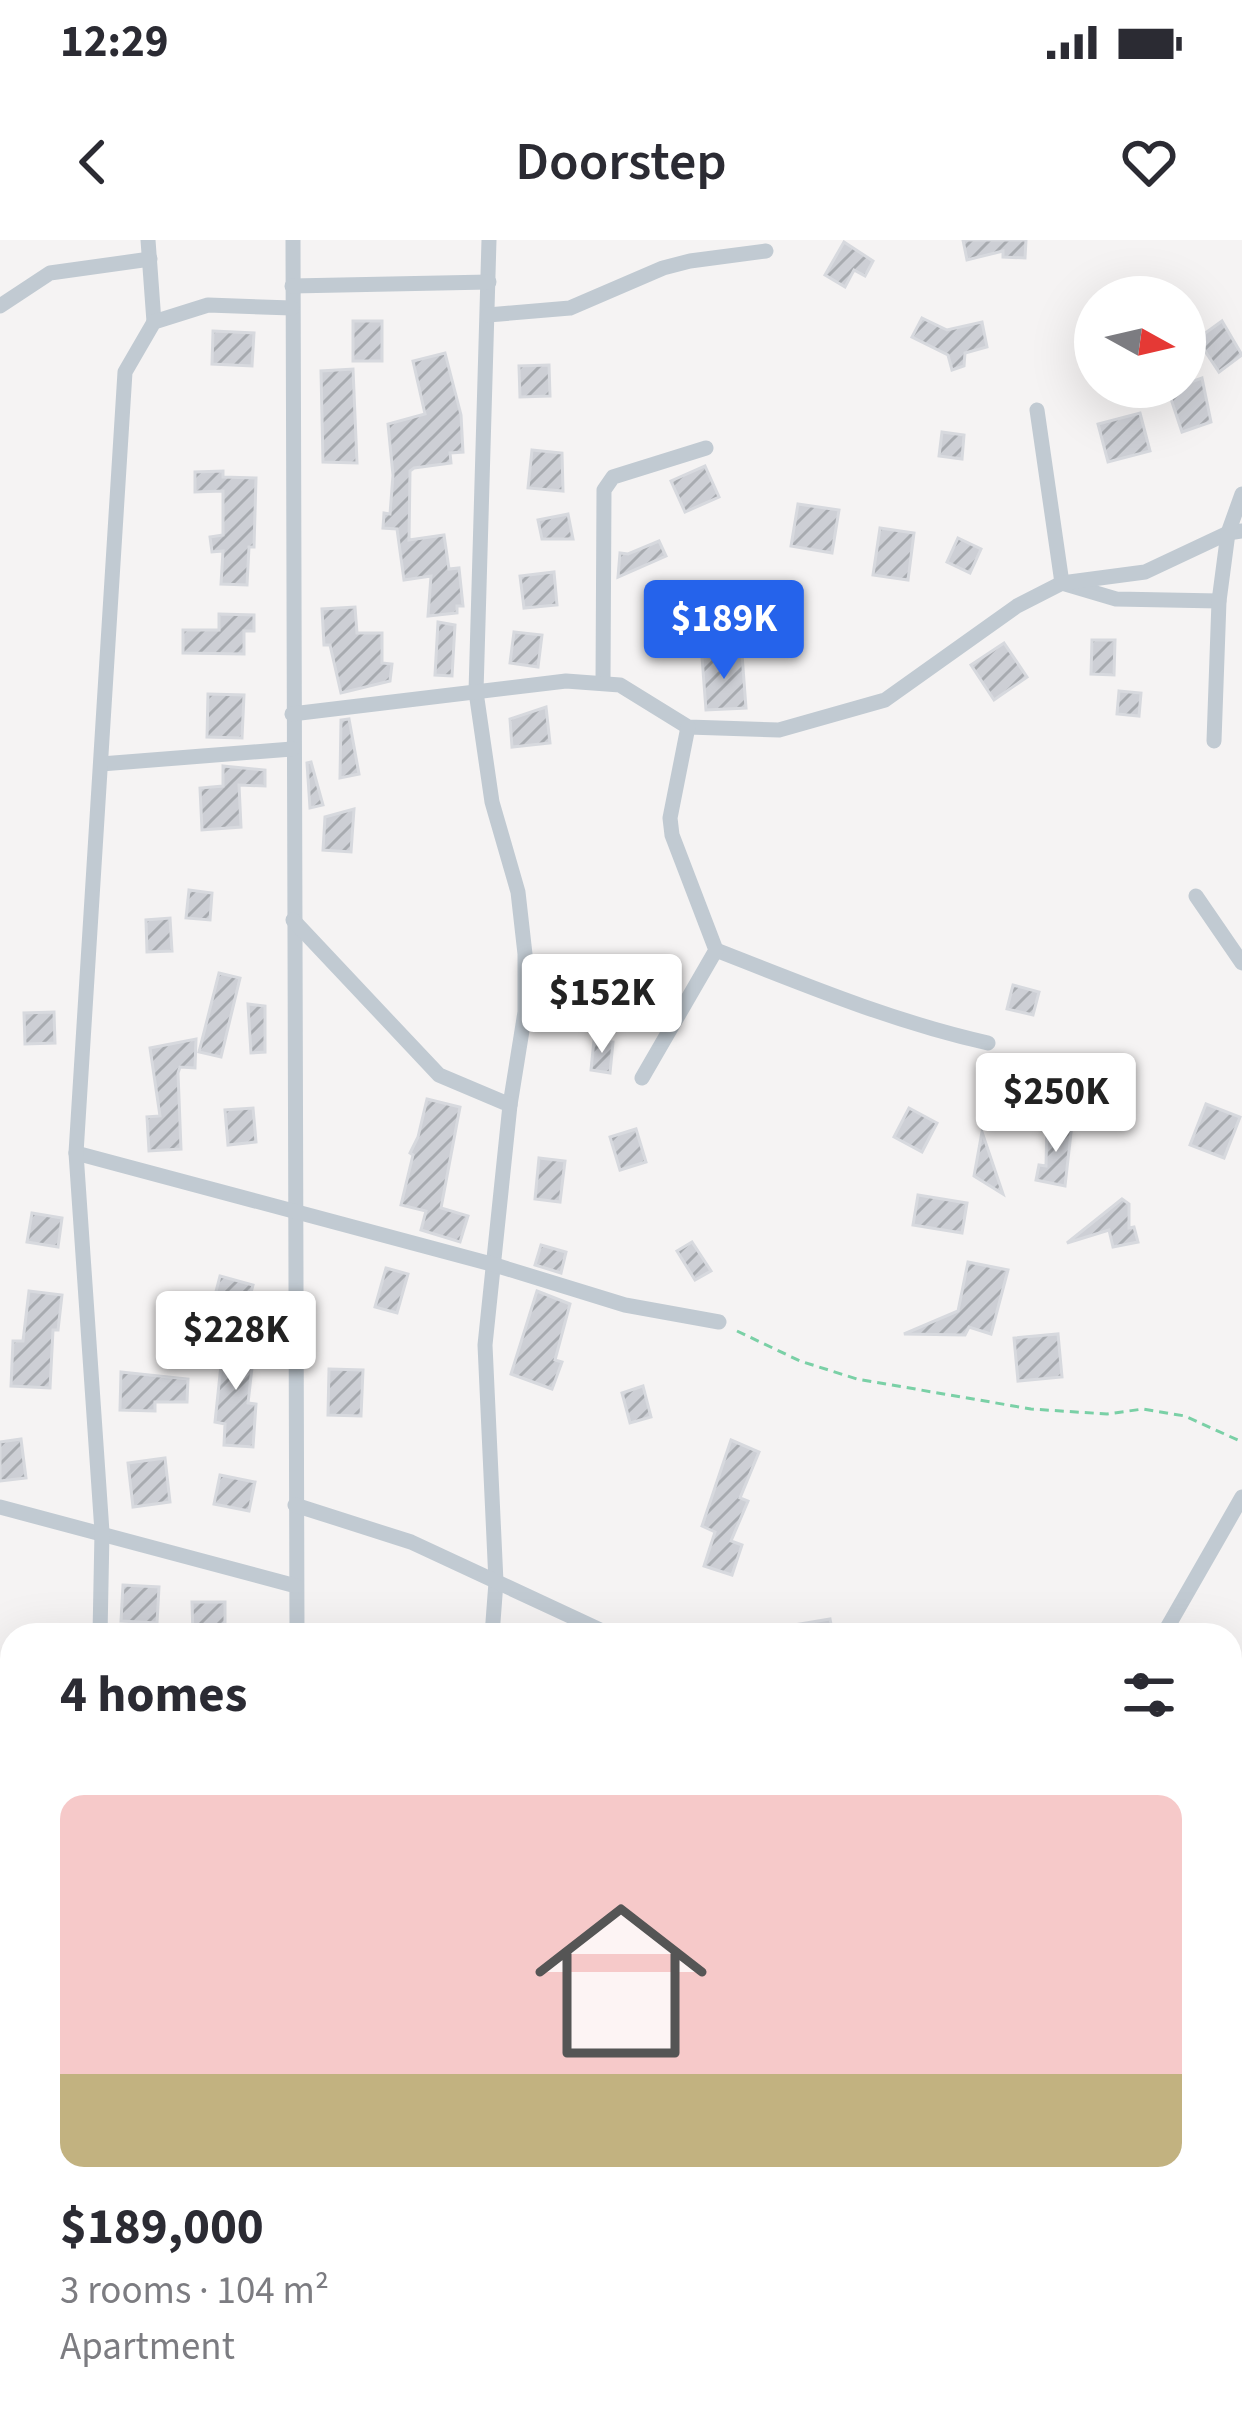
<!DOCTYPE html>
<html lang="en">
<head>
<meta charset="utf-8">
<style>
  body { margin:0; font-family:"Source Sans 3",sans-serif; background:#f2f2f3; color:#2b2b33; height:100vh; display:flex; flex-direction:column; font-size:45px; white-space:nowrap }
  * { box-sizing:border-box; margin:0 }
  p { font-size:39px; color:#7c7c81 }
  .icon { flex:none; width:66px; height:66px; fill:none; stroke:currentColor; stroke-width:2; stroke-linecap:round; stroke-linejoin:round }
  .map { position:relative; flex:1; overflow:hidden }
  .side { position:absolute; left:0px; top:1383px; width:1242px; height:804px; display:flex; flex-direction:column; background:#fff; border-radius:36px 36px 0 0; box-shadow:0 12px 48px #0002 }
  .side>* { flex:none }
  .needle { width:78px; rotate:98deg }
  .tools { position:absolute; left:1074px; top:36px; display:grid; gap:24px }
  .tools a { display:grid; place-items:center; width:132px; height:132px; border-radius:50%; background:#fff; box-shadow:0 12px 48px #0002; font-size:60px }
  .price { position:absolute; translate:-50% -102px; padding:0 27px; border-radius:12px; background:#fff; color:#222; font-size:39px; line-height:78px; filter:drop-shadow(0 3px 6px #0008) }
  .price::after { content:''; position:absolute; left:50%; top:72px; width:36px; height:27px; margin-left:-18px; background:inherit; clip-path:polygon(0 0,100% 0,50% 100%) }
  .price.selected { background:#2563eb; color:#fff }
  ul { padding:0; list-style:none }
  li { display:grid; align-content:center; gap:24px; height:636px; padding:0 60px }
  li+li { border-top:3px solid #e1e1e2 }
  li span { display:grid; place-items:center; height:372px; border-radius:24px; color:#555 }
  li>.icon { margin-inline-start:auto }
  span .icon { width:216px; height:216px; fill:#fffc; stroke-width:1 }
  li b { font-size:51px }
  h2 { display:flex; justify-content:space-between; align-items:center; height:144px; padding:0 60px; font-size:51px }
  .status { display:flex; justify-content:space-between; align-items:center; height:84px; padding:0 60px; background:#fff; direction:ltr }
  .status svg { height:33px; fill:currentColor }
  header { display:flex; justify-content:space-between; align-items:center; height:156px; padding:0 60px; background:#fff; font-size:54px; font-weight:600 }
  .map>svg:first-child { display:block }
  .building { fill:url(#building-hatch); stroke:#d7d9de; stroke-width:3 }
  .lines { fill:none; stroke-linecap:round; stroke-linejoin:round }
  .path { stroke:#7ad0a6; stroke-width:3; stroke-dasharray:9 6; stroke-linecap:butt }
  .street { stroke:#c1cad2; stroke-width:15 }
</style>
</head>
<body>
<div class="status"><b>12:29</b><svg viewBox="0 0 49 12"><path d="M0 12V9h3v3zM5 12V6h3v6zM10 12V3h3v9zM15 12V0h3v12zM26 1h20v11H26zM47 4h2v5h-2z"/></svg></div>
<header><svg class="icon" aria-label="back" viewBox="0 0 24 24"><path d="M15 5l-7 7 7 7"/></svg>Doorstep<svg class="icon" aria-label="heart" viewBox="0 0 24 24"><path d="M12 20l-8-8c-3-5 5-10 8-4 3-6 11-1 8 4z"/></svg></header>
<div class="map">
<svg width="1242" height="2187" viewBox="0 0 1242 2187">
  <defs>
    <pattern id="building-hatch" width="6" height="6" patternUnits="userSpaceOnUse" patternTransform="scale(3)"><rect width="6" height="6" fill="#cdcfd5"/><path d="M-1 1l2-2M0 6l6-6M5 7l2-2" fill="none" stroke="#a8abb0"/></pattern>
  </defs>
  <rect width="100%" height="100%" fill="#f5f3f3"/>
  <g class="building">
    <path d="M963,0H1026L1025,18L1003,17V11L967,20Z"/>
    <path d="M844,2L873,21L865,36L854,30L845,47L825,35Z"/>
    <path d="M922,78L947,90L982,82L987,107L965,113L964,126L952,130L948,115L912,97Z"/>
    <rect x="353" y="81" width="29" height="40"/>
    <path d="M1222,81L1242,115L1219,132L1197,99Z"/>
    <path d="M213,91L254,93L252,126L212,124Z"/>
    <path d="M445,113L461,175L463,212L450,213L451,223L414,228L410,231L409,300L444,295L449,329L459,328L463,366H457V373L428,376L431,336L404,340L397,289L383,288L384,273L390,274L393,235L388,184L425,174L413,121Z"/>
    <path d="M549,125L550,156L520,157L519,126Z"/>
    <path d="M353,129L357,223L323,222L321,131Z"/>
    <path d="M1202,138L1211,182L1182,192L1168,150Z"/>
    <path d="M1140,173L1150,211L1108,222L1098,184Z"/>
    <path d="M942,192L964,195L962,219L939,216Z"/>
    <path d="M532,210L562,213L563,251L528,248Z"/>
    <path d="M705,226L719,257L685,272L671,241Z"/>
    <path d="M223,231V237L256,238L254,307H249L247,345L221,344L223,311L212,312L210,297L223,295V251L195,252V232Z"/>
    <path d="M798,264L839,270L832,313L791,306Z"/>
    <path d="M568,274L573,299H542L538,280Z"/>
    <path d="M880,288L914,293L908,340L873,335Z"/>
    <path d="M958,298L981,309L970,333L947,322Z"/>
    <path d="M659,301L666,316L618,337L620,313L628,314Z"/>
    <path d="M554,332L557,365L524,368L520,336Z"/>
    <path d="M355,367L357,393H382V423L392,424L390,441L341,453L330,405H324L322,369Z"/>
    <path d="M219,374L254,375V391H244V414L183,413V390H219Z"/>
    <path d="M438,382L455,385L452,436L435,435Z"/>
    <path d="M514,392L542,395L538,427L510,423Z"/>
    <path d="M1092,400H1115L1114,435L1091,434Z"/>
    <path d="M1004,403L1027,437L994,460L971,425Z"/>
    <path d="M742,414L746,468L706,470L702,417Z"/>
    <path d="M1119,451L1141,453L1139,476L1117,474Z"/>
    <path d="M208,454L244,455L242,498L207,497Z"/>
    <path d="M546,467L550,503L512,507L510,479Z"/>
    <path d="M349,479L359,534L340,538L341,480Z"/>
    <path d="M311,522L323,565L310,568L307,523Z"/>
    <path d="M223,526L265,530V546L239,545L241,587L202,590L200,548L223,546Z"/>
    <path d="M354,569L351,612L323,610L325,577Z"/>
    <path d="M189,650L212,653L210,680L186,678Z"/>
    <path d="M170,678L172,711L147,712L146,680Z"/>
    <path d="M219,733L240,738L221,817L199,812Z"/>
    <path d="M1013,745L1039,752L1033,775L1007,769Z"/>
    <path d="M248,764L265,766V812L251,813Z"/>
    <path d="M54,772L55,803L25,804L24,773Z"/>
    <path d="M196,799L195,828L180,827L178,833L181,909L149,911L147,877L160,876L150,808Z"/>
    <path d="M594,800L613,802L610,833L591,830Z"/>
    <path d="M1085,857L1110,860L1107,886L1082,883Z"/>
    <path d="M427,859L460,867L441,968L468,976L460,1002L421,990L426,971L401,965L413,915L410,913L418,897Z"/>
    <path d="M1206,864L1240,877L1224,918L1190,905Z"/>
    <path d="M253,868L256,902L228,905L225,870Z"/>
    <path d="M909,868L937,883L922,912L894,897Z"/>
    <path d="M1047,884H1072L1065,946L1036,940L1039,925L1046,926Z"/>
    <path d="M636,889L646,922L620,930L610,897Z"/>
    <path d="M982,892L1003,954L974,936Z"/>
    <path d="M539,918L565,921L560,962L535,959Z"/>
    <path d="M918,955L967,963L962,993L913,985Z"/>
    <path d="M1122,959L1129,964V988L1134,987L1138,1002L1113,1007L1109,990L1067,1003Z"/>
    <path d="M32,973L62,978L58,1007L27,1002Z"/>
    <path d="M692,1002L711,1031L695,1040L677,1011Z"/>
    <path d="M541,1005L566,1012L561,1033L535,1025Z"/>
    <path d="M968,1022L1008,1030L991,1094L969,1087L965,1095L904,1094L958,1071Z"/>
    <path d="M386,1028L408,1034L397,1073L375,1067Z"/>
    <path d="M220,1036L253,1045L246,1072L213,1063Z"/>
    <path d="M29,1051L62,1055L58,1090H53L50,1148L11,1146L13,1101H23Z"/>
    <path d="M537,1051L570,1064L555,1120L562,1122L552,1149L511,1134Z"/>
    <path d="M1058,1094L1062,1137L1018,1141L1014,1098Z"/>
    <path d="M224,1097L255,1101L248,1163L256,1164L253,1207L224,1205L225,1184L215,1182Z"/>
    <path d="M329,1129L363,1130L361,1176L328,1175Z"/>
    <path d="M121,1132L188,1139L187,1162H155V1171L120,1170Z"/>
    <path d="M643,1146L651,1177L630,1183L622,1153Z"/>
    <path d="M21,1199L26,1238L0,1241V1202Z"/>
    <path d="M731,1200L759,1212L740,1258L748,1261L731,1301L742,1305L732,1335L704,1326L715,1292L702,1286Z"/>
    <path d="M165,1218L170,1262L133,1267L128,1223Z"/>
    <path d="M220,1235L255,1242L249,1271L214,1264Z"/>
    <path d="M123,1345L159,1347L157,1383L121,1381Z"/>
    <path d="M192,1362H225V1395H193Z"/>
    <path d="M830,1379L833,1395H783L782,1387Z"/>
  </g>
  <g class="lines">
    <path class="path" d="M737,1091L800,1121L857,1139L1031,1169L1107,1174L1143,1169L1185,1176L1242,1202"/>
    <g class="street">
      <path d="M148,0L154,82"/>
      <path d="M293,0L297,1395"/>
      <path d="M489,0L476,452L492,562L518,652L525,714V772L510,865"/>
      <path d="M292,46L489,42"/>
      <path d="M0,66L50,33L150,19"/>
      <path d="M488,75L570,68L663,28L690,21L766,11"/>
      <path d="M1037,170L1062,343L1116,359L1219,361"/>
      <path d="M603,443L604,250L613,237L706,208"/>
      <path d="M292,474L566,441L620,445L688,487L779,490L885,460L1017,366L1062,343L1145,332L1228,293L1242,291"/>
      <path d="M1214,501L1219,361L1228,293L1242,254"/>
      <path d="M101,524L292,509"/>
      <path d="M1196,656L1242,723"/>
      <path d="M293,680L439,835L510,865L485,1105L496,1342L492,1395"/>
      <path d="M716,710C805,745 894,782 988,803"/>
      <path d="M642,838L716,710L672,595L670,578L688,487"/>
      <path d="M76,913L495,1025L625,1065L719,1082"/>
      <path d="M295,1265L411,1302L611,1395"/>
      <path d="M0,1267L296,1346"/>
      <path d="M100,1395L102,1292L76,913L125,132L154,82L208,65L292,68"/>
      <path d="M1163,1395L1242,1257"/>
      <path d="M1230,1478L1242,1477"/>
      <path d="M1230,1546L1242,1551"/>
      <path d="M1230,1840H1242"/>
      <path d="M279,2175L278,2185L288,2187"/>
      <path d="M492,2187V2175"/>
      <path d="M675,2187V2175"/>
    </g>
  </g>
</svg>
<div class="tools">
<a><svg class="needle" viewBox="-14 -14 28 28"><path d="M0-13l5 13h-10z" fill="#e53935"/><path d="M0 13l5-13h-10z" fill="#7c7c81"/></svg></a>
</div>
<b class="price selected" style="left:724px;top:442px">$189K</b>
<b class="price" style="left:602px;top:816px">$152K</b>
<b class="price" style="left:1056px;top:915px">$250K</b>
<b class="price" style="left:236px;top:1153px">$228K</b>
<section class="side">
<h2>4 homes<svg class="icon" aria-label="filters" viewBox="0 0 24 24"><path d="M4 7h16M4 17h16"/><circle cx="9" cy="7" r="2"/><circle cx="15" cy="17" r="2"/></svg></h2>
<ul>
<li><span style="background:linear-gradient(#f6c9c9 75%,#c2b280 0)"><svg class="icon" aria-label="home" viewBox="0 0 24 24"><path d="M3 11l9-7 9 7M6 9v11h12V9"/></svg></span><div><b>$189,000</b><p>3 rooms · 104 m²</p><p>Apartment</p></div></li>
</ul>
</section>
</div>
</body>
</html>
